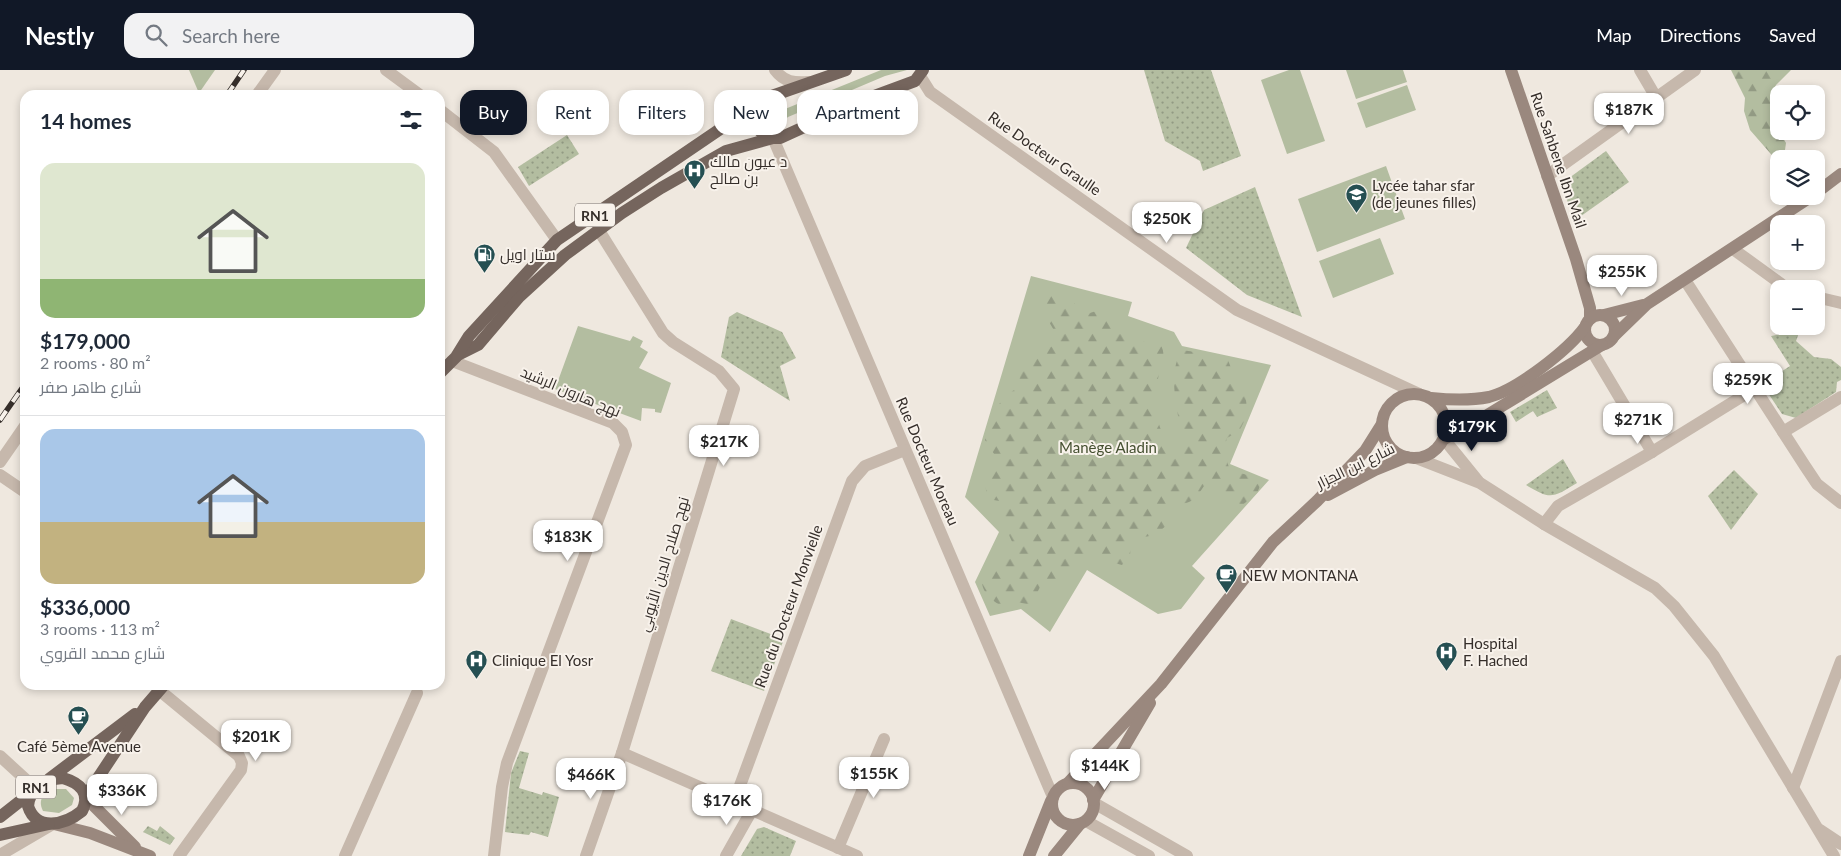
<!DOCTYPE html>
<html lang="en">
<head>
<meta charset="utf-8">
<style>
  body { margin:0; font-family:Lato,Cairo,sans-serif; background:#f2f2f3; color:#1f2937; height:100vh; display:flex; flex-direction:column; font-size:19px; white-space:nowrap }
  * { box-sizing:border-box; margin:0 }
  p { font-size:16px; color:#747a83 }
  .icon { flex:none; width:28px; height:28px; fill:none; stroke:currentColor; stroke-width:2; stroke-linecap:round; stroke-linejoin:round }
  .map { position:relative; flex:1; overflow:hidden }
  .drawer { position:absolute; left:20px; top:20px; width:425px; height:600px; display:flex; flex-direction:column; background:#fff; border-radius:15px; box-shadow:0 2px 8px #0003 }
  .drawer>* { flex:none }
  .guide { position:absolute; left:460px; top:20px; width:475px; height:45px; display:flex; gap:10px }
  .buttons { position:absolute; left:1770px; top:15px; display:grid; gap:10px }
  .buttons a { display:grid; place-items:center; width:55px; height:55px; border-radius:10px; background:#fff; box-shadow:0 2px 8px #0003; font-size:25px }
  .price { position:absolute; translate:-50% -42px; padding:0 11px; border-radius:10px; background:#fff; color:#222; font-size:16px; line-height:32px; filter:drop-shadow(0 1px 2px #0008) }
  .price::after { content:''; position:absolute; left:50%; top:30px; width:15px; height:11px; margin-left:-8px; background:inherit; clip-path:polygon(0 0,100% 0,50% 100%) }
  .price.active { background:#111827; color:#fff }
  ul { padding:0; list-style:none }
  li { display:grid; align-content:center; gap:10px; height:265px; padding:0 20px }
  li+li { border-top:1px solid #e0e1e3 }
  li span { display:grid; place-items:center; height:155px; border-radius:15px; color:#555 }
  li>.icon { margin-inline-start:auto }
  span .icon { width:90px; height:90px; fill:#fffc; stroke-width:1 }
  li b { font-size:21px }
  h2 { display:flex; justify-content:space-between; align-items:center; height:60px; padding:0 20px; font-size:21px }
  .pill { padding:0 18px; border-radius:15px; background:#fff; box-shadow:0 2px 8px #0003; font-size:18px; line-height:45px }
  .pill.active { background:#111827; color:#fff }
  header { display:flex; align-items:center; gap:30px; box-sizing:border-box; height:70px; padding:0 25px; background:#111827; color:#fff }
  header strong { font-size:24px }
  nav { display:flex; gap:28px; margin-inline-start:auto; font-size:18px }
  .search { width:350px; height:45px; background:#f2f2f3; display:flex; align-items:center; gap:12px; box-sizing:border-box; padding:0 18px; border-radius:15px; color:#747a83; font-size:19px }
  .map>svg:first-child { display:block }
  .green { fill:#b3bda0 }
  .forest { fill:url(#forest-firs) }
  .garden { fill:url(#garden-dots) }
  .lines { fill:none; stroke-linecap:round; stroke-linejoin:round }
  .street { stroke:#c6b8ac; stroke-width:12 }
  .secondary { stroke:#9a887e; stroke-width:12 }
  .primary { stroke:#75655d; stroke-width:12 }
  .rail-casing { stroke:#352e2a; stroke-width:5.5 }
  .rail { stroke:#f8f2eb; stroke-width:4; stroke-dasharray:11; stroke-linecap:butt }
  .labels { text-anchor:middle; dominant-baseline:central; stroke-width:4; stroke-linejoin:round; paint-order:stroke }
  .shield { fill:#f8f2eb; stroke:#706964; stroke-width:1 }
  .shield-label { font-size:14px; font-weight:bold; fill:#352e2a }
  .street-label { font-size:15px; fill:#352e2a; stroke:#f8f2eb }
  .poi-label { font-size:15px; fill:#352e2a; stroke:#f8f2eb; text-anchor:start }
  .park-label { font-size:15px; fill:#455031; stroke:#f8f2eb }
</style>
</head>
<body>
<header>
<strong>Nestly</strong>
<div class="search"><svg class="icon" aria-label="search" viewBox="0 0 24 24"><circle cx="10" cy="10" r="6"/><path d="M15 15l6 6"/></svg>Search here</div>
<nav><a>Map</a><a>Directions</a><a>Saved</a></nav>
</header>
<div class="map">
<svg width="1841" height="786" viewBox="0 0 1841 786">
  <defs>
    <pattern id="forest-firs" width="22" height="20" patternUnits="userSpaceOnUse" patternTransform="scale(1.25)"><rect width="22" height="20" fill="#b3bda0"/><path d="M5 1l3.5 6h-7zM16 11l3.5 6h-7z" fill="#929a83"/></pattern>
    <pattern id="garden-dots" width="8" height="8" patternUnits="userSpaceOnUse" patternTransform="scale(1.25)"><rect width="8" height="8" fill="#b3bda0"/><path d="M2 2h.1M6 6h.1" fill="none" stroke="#929a83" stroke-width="1.8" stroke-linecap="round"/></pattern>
  </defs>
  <rect width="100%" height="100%" fill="#efe8df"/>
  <g class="green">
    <path d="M189,0H215L199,23Z"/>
    <path d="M881,0H907L885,6L788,47L777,56L769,55L765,45L770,39H785Z"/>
    <path d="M1289,0H1300L1325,71L1287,84L1261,10Z"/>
    <path d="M1346,0H1403L1407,12L1356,29Z"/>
    <path d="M1407,15L1416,40L1366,58L1357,33Z"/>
    <path d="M1386,96L1405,149L1317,182L1298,129Z"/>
    <path d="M1380,168L1394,204L1333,228L1319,191Z"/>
    <path d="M1031,206L1132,232L1128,246L1174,262L1182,276L1271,295L1230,394L1269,410L1192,496L1205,508L1181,539L1158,544L1087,500L1050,562L1021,539L990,546L975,512L999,462L965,427Z"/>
    <path d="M578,256L630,271L633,266L643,271L640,277L648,282L639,298L671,313L661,343L655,342V339L642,338L641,351L555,319Z"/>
    <path d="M55,719H66L74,728L72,735L59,743L43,741C37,729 44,723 55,719Z"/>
  </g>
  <g class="forest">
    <path d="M1731,0H1791L1776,15L1770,27L1779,61L1786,73L1784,87L1777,91L1750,60L1744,41L1745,28Z"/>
    <path d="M1064,223L1077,236L1083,249C1095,233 1111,246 1115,261L1129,269L1161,275C1167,287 1160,296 1158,309C1154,333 1154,369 1181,381C1186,370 1182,365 1180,354C1175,334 1169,298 1182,280L1221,286L1228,290L1231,298L1228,313L1240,316C1250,328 1248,350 1238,362C1235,364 1230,366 1227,368L1224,379L1229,398C1237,404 1248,404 1258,408L1261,414L1257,423L1240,437C1224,435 1219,428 1213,414L1204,416C1196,428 1190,437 1174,432L1170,439L1169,453C1156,465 1150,469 1132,466L1130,485L1122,495L1084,485C1073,502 1063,528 1040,517L1031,535L1012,531L1006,537C986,531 971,509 992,493C998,487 1009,485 1017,481C1007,462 1003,454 1005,432L988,429L985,415L996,387L985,370C993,345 994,333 1017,318L1026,285L1056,275L1055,262L1042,240L1046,226Z"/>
  </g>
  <g class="garden">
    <path d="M1144,0H1211L1241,86L1203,101L1200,91L1165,71Z"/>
    <path d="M567,65L579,84L529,116L518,97Z"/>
    <path d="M1606,81L1629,112L1574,151L1565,124L1569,108Z"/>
    <path d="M1255,117L1302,247L1247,225L1186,178L1204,140Z"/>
    <path d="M737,242L782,262L796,288L780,296L790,331L721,287L729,247Z"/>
    <path d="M1800,260L1796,271L1814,287L1831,289L1841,297V310L1837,312L1836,322L1796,348L1782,344L1762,314L1790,296L1771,266Z"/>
    <path d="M1547,320L1557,338L1537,347L1533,341L1516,352L1510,342Z"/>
    <path d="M1563,389L1577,413C1552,428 1551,430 1526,415Z"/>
    <path d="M1734,400L1758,424L1731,460L1708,426Z"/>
    <path d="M731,549L784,569L764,621L711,601Z"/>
    <path d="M520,681L529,683L519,718L542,725L543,722L559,727L548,767L531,762L529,765L505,762L511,703Z"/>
    <path d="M148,756L157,761L160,756L175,768L170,775L143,762Z"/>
    <path d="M764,757L796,771L790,786H741L757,759Z"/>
  </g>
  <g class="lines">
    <g class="street">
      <path d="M386,0L420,25"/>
      <path d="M775,0C784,12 794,13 808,12"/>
      <path d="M1640,0L1657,29"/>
      <path d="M920,6L930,22L1237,240L1419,324"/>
      <path d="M257,25L275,0"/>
      <path d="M440,40L494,82L557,170"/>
      <path d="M773,68L1053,727"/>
      <path d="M1547,106L1695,0"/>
      <path d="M1733,179L1788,219"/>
      <path d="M1685,210L1805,396L1817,414L1841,433"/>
      <path d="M1816,227L1841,233"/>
      <path d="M1592,281L1652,382"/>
      <path d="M452,291L613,353L622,362L626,375L507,693L502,717L494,786"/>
      <path d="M1783,362L1841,327"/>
      <path d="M1444,369L1478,411"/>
      <path d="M1416,388L1480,413L1544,454L1655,518L1674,536L1714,586L1834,786"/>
      <path d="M0,392L25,356"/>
      <path d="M0,405L25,422"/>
      <path d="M1544,454L1558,436L1652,382L1754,319"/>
      <path d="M159,620L239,686L242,693L241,700L179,786"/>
      <path d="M622,683L857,786"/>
      <path d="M0,686L35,718"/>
      <path d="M1793,718L1841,591"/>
      <path d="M734,732L852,411L865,396L905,380"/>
      <path d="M1094,733L1187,786"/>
      <path d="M1086,751L1149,786"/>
      <path d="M1820,760L1841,774"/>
      <path d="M838,778L884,669"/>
      <path d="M0,785L51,755"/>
      <path d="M345,786L417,623"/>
      <path d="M586,786L622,683L734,319L719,301L673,272L663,263L598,159"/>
      <path d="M726,786L752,740"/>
    </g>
    <g class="secondary">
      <path d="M1511,0L1576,189L1590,238V249"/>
      <path d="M1816,123L1841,104"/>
      <path d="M1604,245L1643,235"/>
      <circle cx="1600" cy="260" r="15"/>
      <path d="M1614,266L1647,234L1812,126"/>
      <circle cx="1414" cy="356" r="32"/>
      <path d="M1431,328C1451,330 1469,331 1489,327C1517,320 1568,280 1585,257"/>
      <path d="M1444,369L1484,347L1602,275"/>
      <path d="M1328,425L1375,400L1407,387"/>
      <circle cx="1073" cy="734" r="21"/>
      <path d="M1068,713L1161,614L1273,472L1317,431L1365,381L1382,354"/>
      <path d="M86,728L135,777"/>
      <path d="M1093,730L1150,633"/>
      <path d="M54,754L90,763L150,786"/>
      <path d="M1029,786L1051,731"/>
      <path d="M1054,786L1080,754"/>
    </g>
    <g class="primary">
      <path d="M846,0L766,28C745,42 755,70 780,68L861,31L915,11L923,0"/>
      <path d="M458,285L478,275L519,227L565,185L622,143L661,118L726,81L773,68"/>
      <path d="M440,303L456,287L469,266L557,170L760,32"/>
      <path d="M63,708C80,713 91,723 82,741C65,755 36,762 28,736C30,717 45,709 63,708Z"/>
      <path d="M49,709L135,644"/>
      <path d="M86,726L145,637L164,615"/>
      <path d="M0,747L33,721"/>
      <path d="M0,765L49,754"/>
    </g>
    <defs>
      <g id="rail">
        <path d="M227,25L244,0"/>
        <path d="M0,350L25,314"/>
      </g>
    </defs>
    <use href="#rail" class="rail-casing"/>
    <use href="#rail" class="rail"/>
  </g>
  <defs>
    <symbol id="hospital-pin" viewBox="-11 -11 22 30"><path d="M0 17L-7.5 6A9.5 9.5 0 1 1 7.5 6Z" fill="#254f52" stroke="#f8f2eb"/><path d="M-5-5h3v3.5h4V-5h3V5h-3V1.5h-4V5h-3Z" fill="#fff"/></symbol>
    <symbol id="school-pin" viewBox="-11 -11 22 30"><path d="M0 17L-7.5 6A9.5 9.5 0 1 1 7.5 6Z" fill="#254f52" stroke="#f8f2eb"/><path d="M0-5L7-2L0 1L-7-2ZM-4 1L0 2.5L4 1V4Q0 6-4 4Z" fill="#fff"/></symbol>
    <symbol id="fuel-pin" viewBox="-11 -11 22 30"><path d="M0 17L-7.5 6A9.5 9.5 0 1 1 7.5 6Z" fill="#254f52" stroke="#f8f2eb"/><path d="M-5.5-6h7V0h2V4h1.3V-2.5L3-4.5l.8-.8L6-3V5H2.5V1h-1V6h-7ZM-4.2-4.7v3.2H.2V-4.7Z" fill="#fff"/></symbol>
    <symbol id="cafe-pin" viewBox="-11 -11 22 30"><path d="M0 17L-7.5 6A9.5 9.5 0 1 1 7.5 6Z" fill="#254f52" stroke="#f8f2eb"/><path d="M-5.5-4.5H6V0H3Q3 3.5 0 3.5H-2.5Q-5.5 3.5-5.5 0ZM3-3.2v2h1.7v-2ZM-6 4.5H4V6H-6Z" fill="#fff"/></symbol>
  </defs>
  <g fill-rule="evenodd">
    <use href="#hospital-pin" x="682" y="88" width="25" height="34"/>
    <use href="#school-pin" x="1344" y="112" width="25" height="34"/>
    <use href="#fuel-pin" x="472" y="172" width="25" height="34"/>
    <use href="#cafe-pin" x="1214" y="492" width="25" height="34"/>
    <use href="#hospital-pin" x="1434" y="570" width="25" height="34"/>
    <use href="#hospital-pin" x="464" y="578" width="25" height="34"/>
    <use href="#cafe-pin" x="66" y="634" width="25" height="34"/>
  </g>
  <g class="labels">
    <g class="shield">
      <rect x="575" y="133.5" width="40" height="23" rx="4"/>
      <rect x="16" y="705.5" width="40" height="23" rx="4"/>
    </g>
    <g class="shield-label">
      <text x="595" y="145">RN1</text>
      <text x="36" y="717">RN1</text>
    </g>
    <g class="street-label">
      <text transform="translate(1045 83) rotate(35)">Rue Docteur Graulle</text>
      <text transform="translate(1559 90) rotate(71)">Rue Sahbene Ibn Mail</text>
      <text transform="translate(571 321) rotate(23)">نهج هارون الرشيد</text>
      <text transform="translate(928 391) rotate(67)">Rue Docteur Moreau</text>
      <text transform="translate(1355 395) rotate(-26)">شارع ابن الجزار</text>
      <text transform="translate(663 494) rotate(-73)">نهج صلاح الدين الأيوبي</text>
      <text transform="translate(788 536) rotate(-70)">Rue du Docteur Monvielle</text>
    </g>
    <g class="poi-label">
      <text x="710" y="91">د عيون مالك<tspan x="710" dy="17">بن صالح</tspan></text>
      <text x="1372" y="115">Lycée tahar sfar<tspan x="1372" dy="17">(de jeunes filles)</tspan></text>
      <text x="500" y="184">ستار اويل</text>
      <text x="1242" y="505">NEW MONTANA</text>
      <text x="1463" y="573">Hospital<tspan x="1463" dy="17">F. Hached</tspan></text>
      <text x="492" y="590">Clinique El Yosr</text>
      <text x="79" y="676" text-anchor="middle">Café 5ème Avenue</text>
    </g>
    <g class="park-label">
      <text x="1108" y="377">Manège Aladin</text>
    </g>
  </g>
</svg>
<div class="buttons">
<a><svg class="icon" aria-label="locate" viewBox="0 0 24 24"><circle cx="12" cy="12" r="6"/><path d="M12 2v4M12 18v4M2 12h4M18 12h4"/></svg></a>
<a><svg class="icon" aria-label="layers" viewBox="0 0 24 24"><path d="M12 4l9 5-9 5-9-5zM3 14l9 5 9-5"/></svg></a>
<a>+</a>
<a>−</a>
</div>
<b class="price" style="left:1629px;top:65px">$187K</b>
<b class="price" style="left:1167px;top:174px">$250K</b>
<b class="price" style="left:1622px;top:227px">$255K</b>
<b class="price" style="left:1748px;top:335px">$259K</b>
<b class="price" style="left:1638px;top:375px">$271K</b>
<b class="price active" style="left:1472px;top:382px">$179K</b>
<b class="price" style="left:724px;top:397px">$217K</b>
<b class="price" style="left:568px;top:492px">$183K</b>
<b class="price" style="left:256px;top:692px">$201K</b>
<b class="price" style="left:1105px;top:721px">$144K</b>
<b class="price" style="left:874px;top:729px">$155K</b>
<b class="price" style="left:591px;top:730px">$466K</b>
<b class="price" style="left:122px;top:746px">$336K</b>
<b class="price" style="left:727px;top:756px">$176K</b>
<div class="guide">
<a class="pill active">Buy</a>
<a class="pill">Rent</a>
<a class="pill">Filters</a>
<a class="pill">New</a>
<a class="pill">Apartment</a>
</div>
<section class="drawer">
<h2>14 homes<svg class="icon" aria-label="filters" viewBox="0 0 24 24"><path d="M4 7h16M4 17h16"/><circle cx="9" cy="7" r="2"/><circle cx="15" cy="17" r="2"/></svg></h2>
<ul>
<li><span style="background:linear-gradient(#dfe7d0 75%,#8fb573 0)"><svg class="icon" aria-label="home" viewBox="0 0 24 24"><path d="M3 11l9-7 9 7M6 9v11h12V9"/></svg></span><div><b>$179,000</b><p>2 rooms · 80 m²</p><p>شارع طاهر صفر</p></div></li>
<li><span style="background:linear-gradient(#a9c7e8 60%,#c2b280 0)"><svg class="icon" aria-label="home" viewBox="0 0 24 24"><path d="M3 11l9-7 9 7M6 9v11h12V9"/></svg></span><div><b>$336,000</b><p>3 rooms · 113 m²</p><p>شارع محمد القروي</p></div></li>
</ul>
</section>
</div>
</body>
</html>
